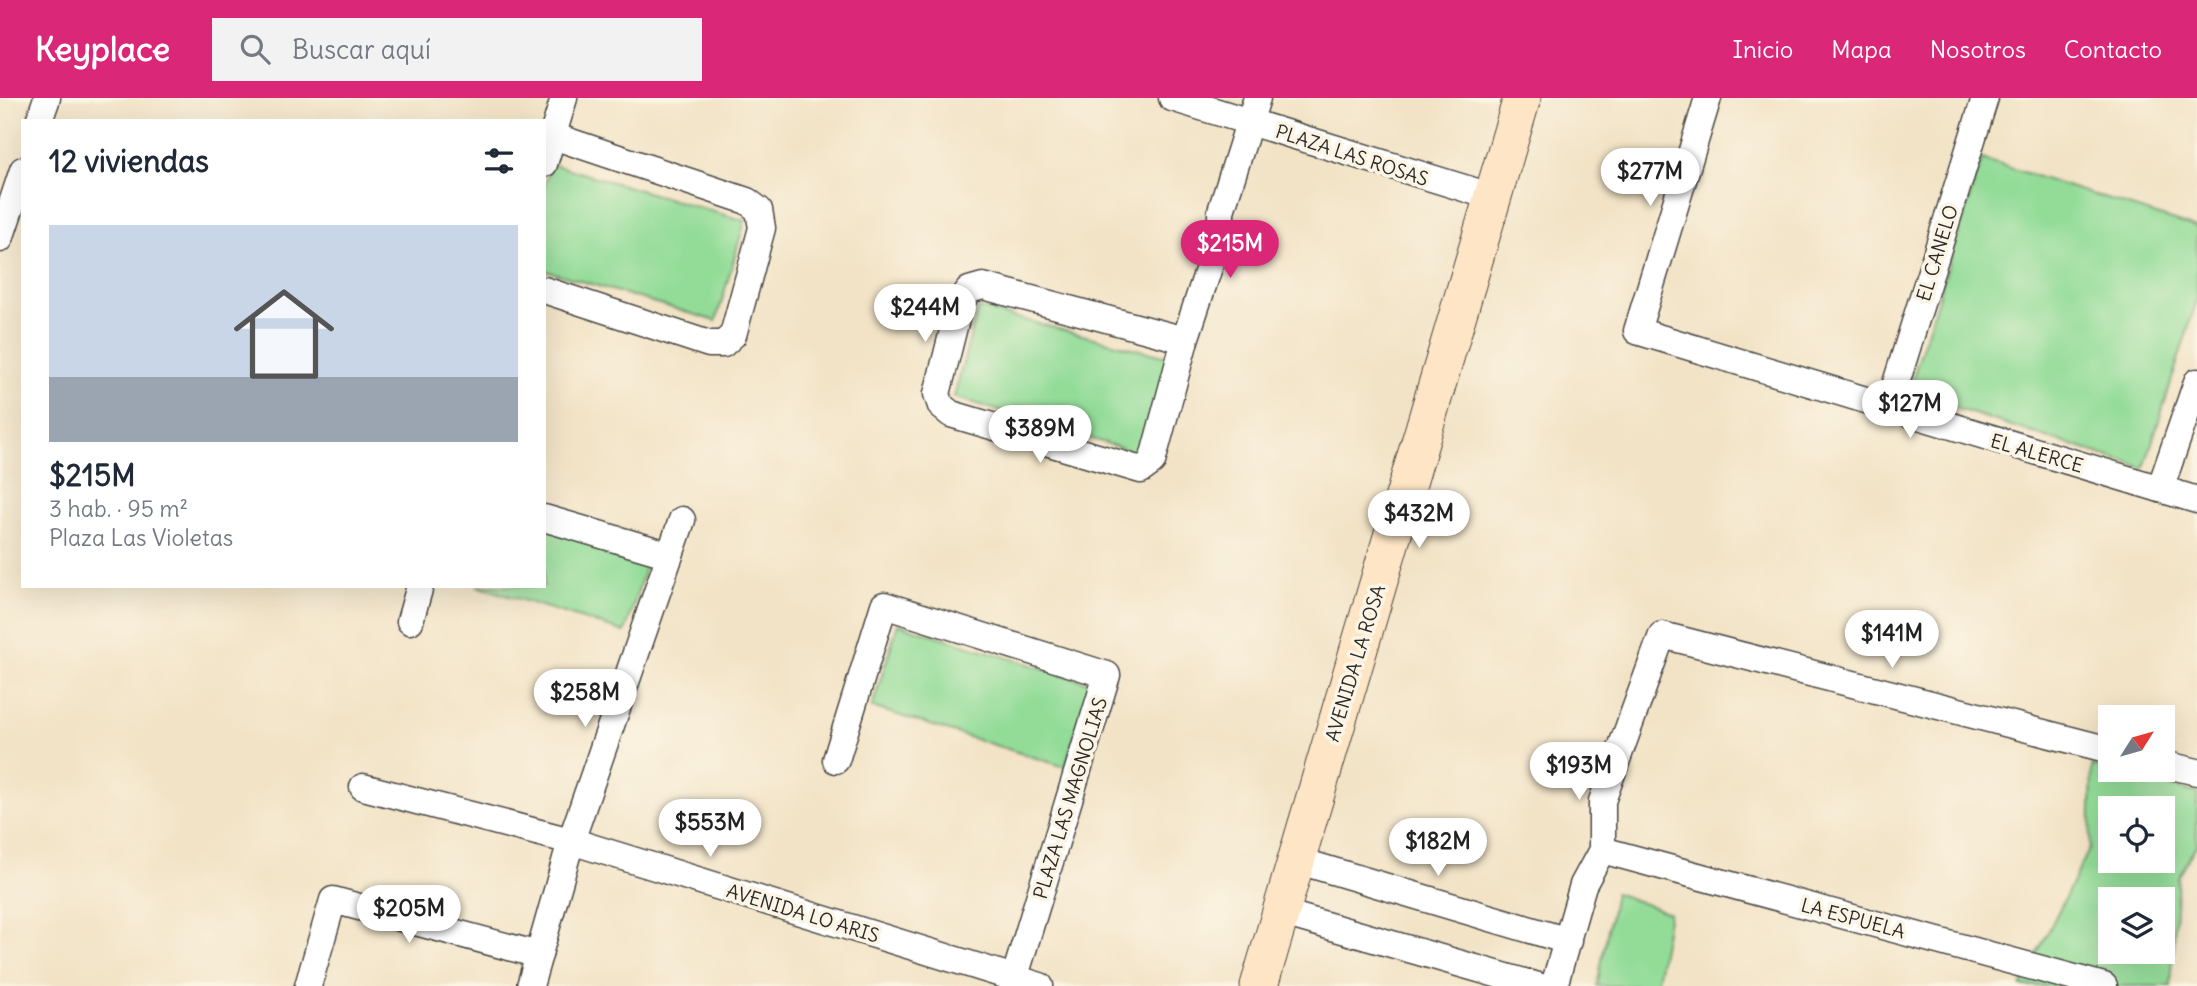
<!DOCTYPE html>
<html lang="es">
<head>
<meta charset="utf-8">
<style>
  body { margin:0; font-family:Delius,sans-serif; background:#f2f2f3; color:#1f2937; height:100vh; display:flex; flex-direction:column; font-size:26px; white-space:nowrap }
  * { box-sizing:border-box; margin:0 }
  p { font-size:23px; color:#747a83 }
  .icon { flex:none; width:38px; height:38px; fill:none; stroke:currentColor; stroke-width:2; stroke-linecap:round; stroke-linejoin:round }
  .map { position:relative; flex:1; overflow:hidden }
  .side { position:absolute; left:21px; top:21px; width:525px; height:469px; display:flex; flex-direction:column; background:#fff; border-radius:0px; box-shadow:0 7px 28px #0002 }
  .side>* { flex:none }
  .needle { width:46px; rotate:53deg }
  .controls { position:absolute; left:2098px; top:607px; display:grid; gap:14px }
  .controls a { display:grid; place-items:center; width:77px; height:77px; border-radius:0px; background:#fff; box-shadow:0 7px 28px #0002; font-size:35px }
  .price { position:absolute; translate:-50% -60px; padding:0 16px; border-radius:24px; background:#fff; color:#222; font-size:23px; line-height:46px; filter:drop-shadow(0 2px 4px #0008) }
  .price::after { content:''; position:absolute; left:50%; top:42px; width:21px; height:16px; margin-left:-10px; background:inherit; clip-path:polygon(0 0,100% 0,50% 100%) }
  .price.current { background:#db2777; color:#fff }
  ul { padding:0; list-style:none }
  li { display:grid; align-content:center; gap:14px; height:371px; padding:0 28px }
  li+li { border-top:2px solid #e0e1e3 }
  li span { display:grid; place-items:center; height:217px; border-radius:0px; color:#555 }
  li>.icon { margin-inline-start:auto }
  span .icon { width:126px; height:126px; fill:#fffc; stroke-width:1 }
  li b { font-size:30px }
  h2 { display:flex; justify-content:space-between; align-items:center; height:84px; padding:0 28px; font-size:30px }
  header { display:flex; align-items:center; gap:42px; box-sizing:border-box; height:98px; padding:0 35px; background:#db2777; color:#fff }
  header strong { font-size:33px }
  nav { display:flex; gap:38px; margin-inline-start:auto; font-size:24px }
  .search { width:490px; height:63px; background:#f2f2f3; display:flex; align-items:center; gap:18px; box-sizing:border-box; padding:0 24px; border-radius:0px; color:#747a83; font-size:26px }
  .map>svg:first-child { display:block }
  .green { fill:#93dc98; stroke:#5f8462; stroke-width:2; fill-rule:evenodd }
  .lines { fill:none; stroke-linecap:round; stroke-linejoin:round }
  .street-casing { stroke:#494742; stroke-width:29 }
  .secondary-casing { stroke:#494742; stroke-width:39 }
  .street { stroke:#fff; stroke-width:26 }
  .secondary { stroke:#fde5c5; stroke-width:37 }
  .labels { text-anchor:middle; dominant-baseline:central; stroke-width:7; stroke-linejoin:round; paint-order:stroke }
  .street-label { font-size:19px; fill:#2b2b2b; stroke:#fcf5e5 }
</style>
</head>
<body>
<header>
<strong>Keyplace</strong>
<div class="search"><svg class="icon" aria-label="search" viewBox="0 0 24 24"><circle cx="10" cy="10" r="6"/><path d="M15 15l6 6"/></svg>Buscar aquí</div>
<nav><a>Inicio</a><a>Mapa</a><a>Nosotros</a><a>Contacto</a></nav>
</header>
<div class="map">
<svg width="2197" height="888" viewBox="0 0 2197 888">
  <rect width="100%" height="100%" fill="#fcf5e5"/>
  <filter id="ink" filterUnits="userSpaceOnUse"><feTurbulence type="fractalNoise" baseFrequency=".0143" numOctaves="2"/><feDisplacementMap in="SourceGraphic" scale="14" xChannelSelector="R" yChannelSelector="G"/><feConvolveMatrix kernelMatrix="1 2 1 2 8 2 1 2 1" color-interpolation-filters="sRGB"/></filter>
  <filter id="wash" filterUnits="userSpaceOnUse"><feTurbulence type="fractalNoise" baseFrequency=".00686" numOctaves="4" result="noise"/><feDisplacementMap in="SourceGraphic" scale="28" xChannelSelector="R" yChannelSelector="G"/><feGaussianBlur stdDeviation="1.57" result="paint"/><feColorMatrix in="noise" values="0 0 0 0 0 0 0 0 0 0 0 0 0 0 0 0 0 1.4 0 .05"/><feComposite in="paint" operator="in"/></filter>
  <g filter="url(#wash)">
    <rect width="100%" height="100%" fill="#f2e3c6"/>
    <g class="green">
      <path d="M1982,61L2197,130V202L2144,370L1908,295Z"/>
      <path d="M551,66L745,123L716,223L544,172V90Z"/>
      <path d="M978,210L1175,261L1148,358L954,299Z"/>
      <path d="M544,418L651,451L625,534L477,488H544Z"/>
      <path d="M898,526L1090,585L1065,669L872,609Z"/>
      <path d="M2092,668L2197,695V746L2178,779L2171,888H2021L2090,750ZM2110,710H2163V763H2110ZM2110,802H2163V854H2110Z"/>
      <path d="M1615,795L1669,815L1656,888H1597Z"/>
    </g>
  </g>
  <g filter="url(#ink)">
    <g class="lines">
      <defs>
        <g id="street">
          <path d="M1172,0L1493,99"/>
          <path d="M1708,0L1637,233L2197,402"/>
          <path d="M39,23L47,0"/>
          <path d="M544,66L564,0"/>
          <path d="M0,141L23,72"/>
          <path d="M544,192L709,246H723L733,237L762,130L759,112L747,103L553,38"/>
          <path d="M1185,242L983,188L969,192L960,205L937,296L941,308L951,316L1141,372L1152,364L1185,242L1221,133V113L1257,0"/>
          <path d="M1888,311L1985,0"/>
          <path d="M2160,391L2197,284"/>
          <path d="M544,420L670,457"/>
          <path d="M410,523L420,488"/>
          <path d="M836,662L884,507L1107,577L1012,888"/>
          <path d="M2163,666L2197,674"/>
          <path d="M363,689L571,743L1040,888"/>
          <path d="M1602,752L2104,888"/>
          <path d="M1296,762L1568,843"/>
          <path d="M1280,814L1538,888"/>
          <path d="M308,888L333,802L539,857"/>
          <path d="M530,888L571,743L682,422"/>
          <path d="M1554,888L1583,787L1602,752V703L1662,537L2110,652"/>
        </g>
        <path id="secondary" d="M1259,888L1522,0"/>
      </defs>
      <use href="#street" class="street-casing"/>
      <use href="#secondary" class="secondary-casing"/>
      <use href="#street" class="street"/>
      <use href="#secondary" class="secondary"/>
    </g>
  </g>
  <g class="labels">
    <g class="street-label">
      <text transform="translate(1352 57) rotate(18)">PLAZA LAS ROSAS</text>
      <text transform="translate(1937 155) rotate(-73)">EL CANELO</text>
      <text transform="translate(2037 355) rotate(16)">EL ALERCE</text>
      <text transform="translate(1355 565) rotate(-73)">AVENIDA LA ROSA</text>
      <text transform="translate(1070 700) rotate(-73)">PLAZA LAS MAGNOLIAS</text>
      <text transform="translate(803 815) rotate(17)">AVENIDA LO ARIS</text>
      <text transform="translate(1853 820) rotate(15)">LA ESPUELA</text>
    </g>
  </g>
</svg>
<div class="controls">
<a><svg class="needle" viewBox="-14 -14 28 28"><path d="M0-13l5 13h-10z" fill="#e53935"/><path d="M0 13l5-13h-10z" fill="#747a83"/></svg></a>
<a><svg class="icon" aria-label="locate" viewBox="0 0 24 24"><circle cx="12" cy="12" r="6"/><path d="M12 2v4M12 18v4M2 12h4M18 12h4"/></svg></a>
<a><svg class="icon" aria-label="layers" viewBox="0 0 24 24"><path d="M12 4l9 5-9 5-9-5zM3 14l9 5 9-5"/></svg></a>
</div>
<b class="price" style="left:1650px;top:110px">$277M</b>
<b class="price current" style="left:1230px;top:182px">$215M</b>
<b class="price" style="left:925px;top:246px">$244M</b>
<b class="price" style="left:1910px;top:342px">$127M</b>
<b class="price" style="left:1040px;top:367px">$389M</b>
<b class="price" style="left:1419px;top:452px">$432M</b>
<b class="price" style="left:1892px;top:572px">$141M</b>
<b class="price" style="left:585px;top:631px">$258M</b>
<b class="price" style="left:1579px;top:704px">$193M</b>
<b class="price" style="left:710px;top:761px">$553M</b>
<b class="price" style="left:1438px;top:780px">$182M</b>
<b class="price" style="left:409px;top:847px">$205M</b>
<section class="side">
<h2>12 viviendas<svg class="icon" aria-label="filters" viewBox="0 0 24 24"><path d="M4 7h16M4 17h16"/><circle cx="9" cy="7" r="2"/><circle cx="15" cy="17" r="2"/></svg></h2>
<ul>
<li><span style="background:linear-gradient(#c9d6e8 70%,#9aa5b1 0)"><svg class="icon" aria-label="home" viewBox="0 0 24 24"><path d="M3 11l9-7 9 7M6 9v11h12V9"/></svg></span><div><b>$215M</b><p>3 hab. · 95 m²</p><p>Plaza Las Violetas</p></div></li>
</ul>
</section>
</div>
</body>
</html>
